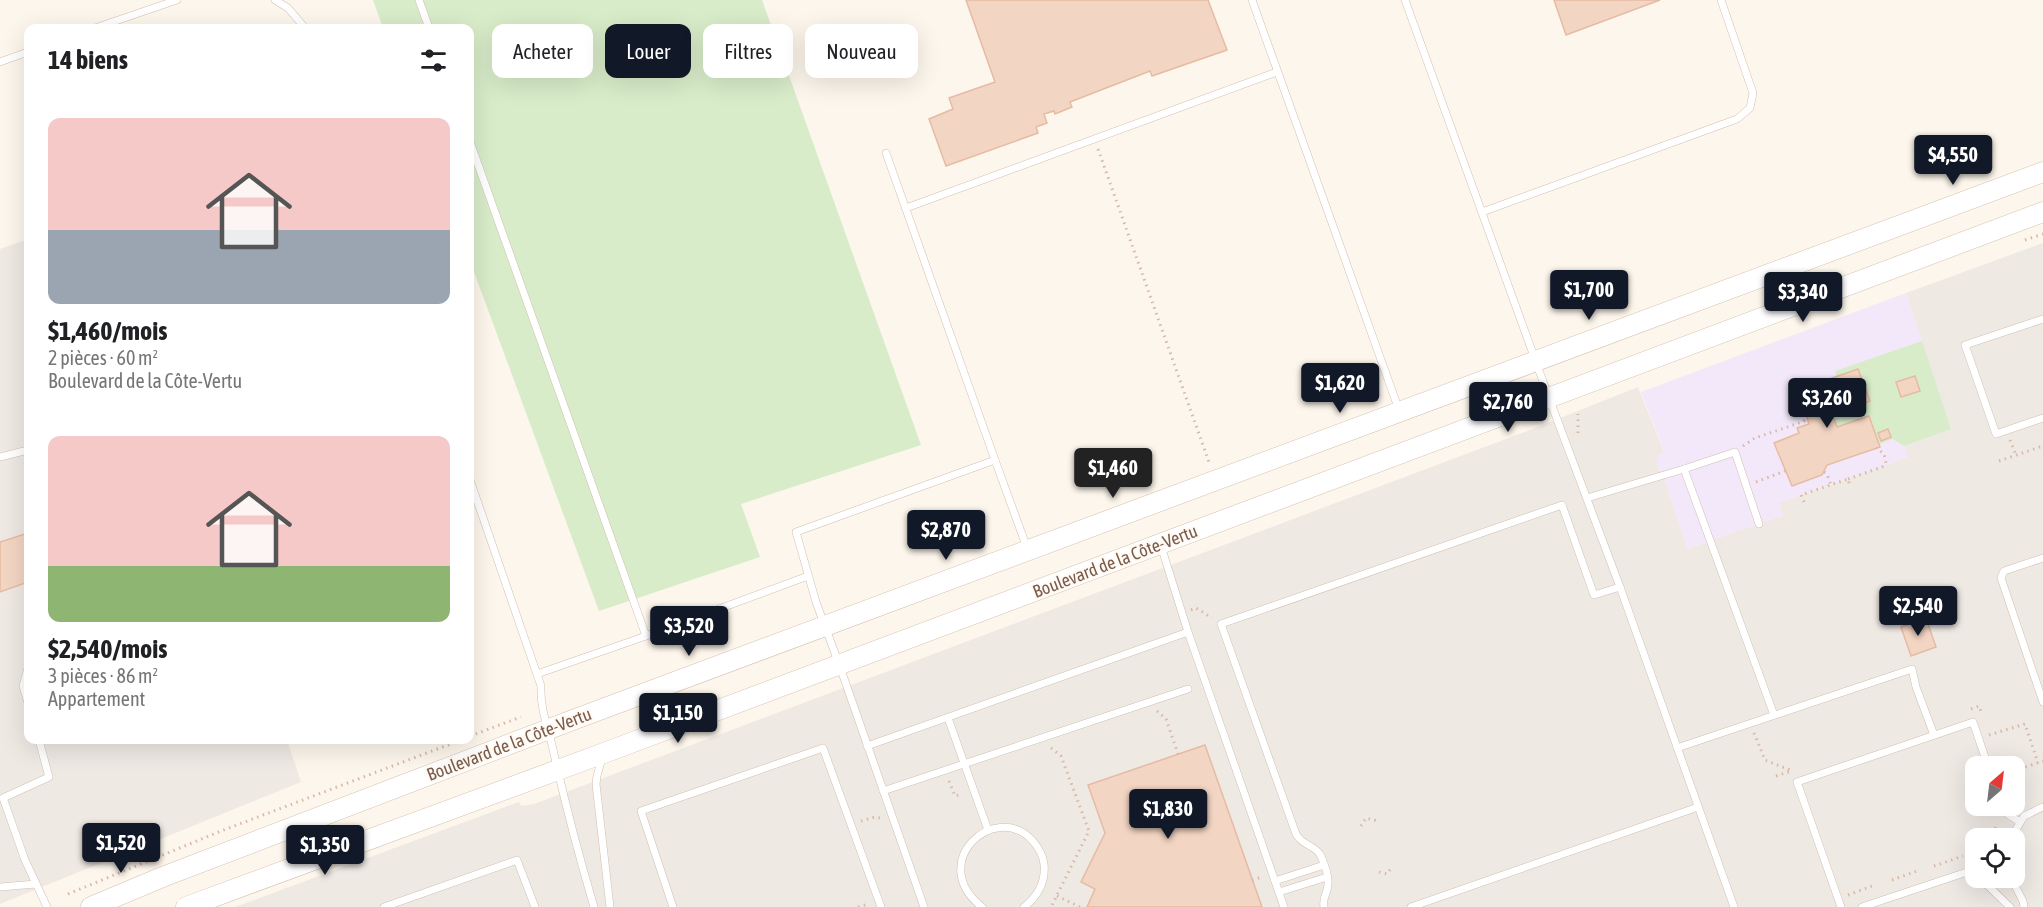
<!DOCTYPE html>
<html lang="fr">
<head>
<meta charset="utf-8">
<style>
  body { margin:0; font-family:"Asap Condensed",sans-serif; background:#f6f6f6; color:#202124; height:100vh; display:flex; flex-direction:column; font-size:22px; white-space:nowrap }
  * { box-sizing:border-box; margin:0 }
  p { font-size:20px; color:#757577 }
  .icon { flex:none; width:33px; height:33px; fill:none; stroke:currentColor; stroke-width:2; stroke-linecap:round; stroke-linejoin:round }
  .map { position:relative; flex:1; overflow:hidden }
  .drawer { position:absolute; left:24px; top:24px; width:450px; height:720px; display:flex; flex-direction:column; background:#fff; border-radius:12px; box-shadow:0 6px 24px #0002 }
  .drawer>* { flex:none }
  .guide { position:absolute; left:492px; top:24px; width:570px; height:54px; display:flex; gap:12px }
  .needle { width:39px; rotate:28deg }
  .controls { position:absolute; left:1965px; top:756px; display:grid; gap:12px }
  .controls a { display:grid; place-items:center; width:60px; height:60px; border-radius:12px; background:#fff; box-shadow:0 6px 24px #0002; font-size:30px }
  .price { position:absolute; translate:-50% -51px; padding:0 14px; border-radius:6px; background:#111827; color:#fff; font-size:20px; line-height:39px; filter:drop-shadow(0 2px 3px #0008) }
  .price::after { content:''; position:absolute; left:50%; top:36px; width:18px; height:14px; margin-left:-9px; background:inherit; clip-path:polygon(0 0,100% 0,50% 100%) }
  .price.on { background:#222; color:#fff }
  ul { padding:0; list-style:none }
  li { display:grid; align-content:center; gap:12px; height:318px; padding:0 24px }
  li span { display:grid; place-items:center; height:186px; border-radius:12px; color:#555 }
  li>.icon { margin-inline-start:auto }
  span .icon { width:108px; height:108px; fill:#fffc; stroke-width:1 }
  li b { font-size:26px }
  h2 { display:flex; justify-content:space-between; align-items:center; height:72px; padding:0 24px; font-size:26px }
  .pill { padding:0 21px; border-radius:12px; background:#fff; box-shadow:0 6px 24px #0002; font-size:21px; line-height:54px }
  .pill.on { background:#111827; color:#fff }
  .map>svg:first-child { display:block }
  .industrial { fill:#efe9e4; fill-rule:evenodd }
  .education { fill:#f3e8fa }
  .green { fill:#d8ecc9 }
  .building { fill:#f3d5c3; stroke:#e6bba3; stroke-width:1.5 }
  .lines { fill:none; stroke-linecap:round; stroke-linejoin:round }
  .lane-casing { stroke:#d1beb0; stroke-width:8 }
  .secondary-casing { stroke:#d6c0b0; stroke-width:21 }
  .path { stroke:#d9b8a5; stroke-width:3; stroke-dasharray:1.5 4.5; stroke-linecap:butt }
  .lane { stroke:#fff; stroke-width:7 }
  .secondary { stroke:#fff; stroke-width:20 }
  .labels { text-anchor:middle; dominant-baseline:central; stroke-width:4.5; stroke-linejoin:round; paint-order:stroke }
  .street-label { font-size:18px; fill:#7a5c4d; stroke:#fffaf3 }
</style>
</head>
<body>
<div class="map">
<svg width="2043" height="907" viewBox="0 0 2043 907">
  <rect width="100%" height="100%" fill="#fdf6ec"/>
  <g class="industrial">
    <path d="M28,239V740H287L301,782L0,904V249Z"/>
    <path d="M2043,243V907H235L519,802L521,806L534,804L1530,430L1638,387L1664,452L1657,463L1667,486L1687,549L1783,515L1778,503L1908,457L1904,446L1950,428L1906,293ZM1976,766H2014V806H1976ZM1976,838H2014V878H1976Z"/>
  </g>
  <path class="education" d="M1906,293L1951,429L1905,446L1908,457L1779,503L1783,515L1687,549L1667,486L1656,463L1658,456L1664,451L1641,392Z"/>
  <g class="green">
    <path d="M373,0H762L921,445L741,504L760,557L599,611L470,261V28H383Z"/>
    <path d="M1922,341L1951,429L1904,446L1893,439L1879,444L1837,427L1832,414L1870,401L1858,369L1836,376L1835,371Z"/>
  </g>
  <g class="building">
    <path d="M966,0H1208L1227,50L1152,76L1150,71L1070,102L1072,107L1055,114L1054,111L1044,114L1047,123L1036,127L1038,133L946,166L929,119L953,109L949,98L995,82Z"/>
    <path d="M1554,0H1660L1566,35Z"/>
    <path d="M1858,369L1870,401L1832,414L1837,427L1869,416L1880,447L1827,465L1822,475L1792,486L1774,443L1799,433L1797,428L1809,424L1798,390Z"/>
    <path d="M1915,376L1920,391L1901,397L1896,382Z"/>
    <path d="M1888,429L1891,437L1881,441L1878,433Z"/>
    <path d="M28,533V582L0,592V542Z"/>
    <path d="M1926,618L1936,647L1911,656L1901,627Z"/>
    <path d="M1205,745L1262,907H1087L1095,889L1081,882L1105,833L1088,785Z"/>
  </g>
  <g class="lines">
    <defs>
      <g id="lane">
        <path d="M275,0L288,8L305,28"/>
        <path d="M419,0L429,28"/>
        <path d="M1252,0L1399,410"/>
        <path d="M1405,0L1549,398L1620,587"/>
        <path d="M95,28L177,0"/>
        <path d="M0,62L28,52"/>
        <path d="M470,142L646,636"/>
        <path d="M886,153L995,460L796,532L816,602L839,664L924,907"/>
        <path d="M906,208L1277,72"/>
        <path d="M1482,212L1737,119L1750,108L1753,93L1721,0"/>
        <path d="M2043,319L1965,345L1996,434L2043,418"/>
        <path d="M0,457L28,450"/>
        <path d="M995,460L1027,548"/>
        <path d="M1684,469L1774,715"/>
        <path d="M470,480L541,686C540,707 547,725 552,745C564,799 578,853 594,907"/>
        <path d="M1587,498L1684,469L1735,452L1759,524"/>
        <path d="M1161,546L1188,632L1284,907"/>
        <path d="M2043,558L2004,571L2001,578L2043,702"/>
        <path d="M1894,615L1909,612L1914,622"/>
        <path d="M28,668L23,686L28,703"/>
        <path d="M537,674L646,636L808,576"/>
        <path d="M948,718L988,830"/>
        <path d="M39,740L49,777L3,798L25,860L47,907"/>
        <path d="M867,746L1188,632"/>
        <path d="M1677,748L1912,669L1916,687L1934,735"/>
        <path d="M602,758L597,776L596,784L610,907"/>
        <path d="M883,791L1188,689"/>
        <path d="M2001,806L2006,813L2020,822"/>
        <path d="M2011,838L2024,816L2043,807"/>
        <path d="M1980,878L2010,907"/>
        <path d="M2011,878L2023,901L2024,907"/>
        <path d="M1275,881L1324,865"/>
        <path d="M0,887L36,884"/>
        <path d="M1279,892L1327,877"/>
        <path d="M384,907L517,860L535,907"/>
        <path d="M673,907L641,811L823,748L881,907"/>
        <path d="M982,907C926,863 994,800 1032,840C1038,847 1043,854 1044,864C1046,883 1038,896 1024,907"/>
        <path d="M1324,907C1322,897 1328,893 1328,884C1329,876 1324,863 1321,856C1316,845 1302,846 1296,834L1221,624L1562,505L1594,595L1620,587L1734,907"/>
        <path d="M1411,907L1698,807"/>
        <path d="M1841,907L1797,782L1973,722L1988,766"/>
        <path d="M1862,907L1976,869"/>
      </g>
      <g id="secondary">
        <path d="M91,907L165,876L578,718L2043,172"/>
        <path d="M186,907L604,753L2043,212"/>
      </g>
    </defs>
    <use href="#lane" class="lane-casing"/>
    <use href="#secondary" class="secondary-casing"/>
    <g class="path">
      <path d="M1098,149L1210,465"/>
      <path d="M2025,240L2043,234"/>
      <path d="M1804,421L1794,396V389L1798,383L1802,382L1809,386"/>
      <path d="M1578,433V414"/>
      <path d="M2010,440L2016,455"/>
      <path d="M1743,446L1755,438L1808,420"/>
      <path d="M1999,461L2043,446"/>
      <path d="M1824,472L1827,474L1831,485"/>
      <path d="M1848,479L1882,467L1886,463L1884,454L1876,448"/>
      <path d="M1756,482L1785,471"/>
      <path d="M1804,502L1801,495L1848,479L1850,486"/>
      <path d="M1191,610L1196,608L1212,618"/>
      <path d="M1971,709L1979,706L1982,714"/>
      <path d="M1157,711L1166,719L1178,754"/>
      <path d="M1754,733L1765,760L1790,770"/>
      <path d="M1989,735L2025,724L2038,763"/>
      <path d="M470,736L521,717"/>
      <path d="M1051,748L1061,756L1089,831L1051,907"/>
      <path d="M2014,771L2043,761"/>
      <path d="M1776,776L1791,771"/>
      <path d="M949,781L955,796L962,794"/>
      <path d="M861,821L875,817L880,818"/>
      <path d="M1361,826L1366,818L1378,821"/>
      <path d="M1988,838L1998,825"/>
      <path d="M2014,857L2021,846"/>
      <path d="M1934,866L1963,856"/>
      <path d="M1379,872L1387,874L1392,867"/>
      <path d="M1252,880L1262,877"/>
      <path d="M1892,880L1917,871"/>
      <path d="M68,894L221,831L461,740"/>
      <path d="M1848,895L1872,886"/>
      <path d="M1057,896L1080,907"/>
      <path d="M858,907L868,904"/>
    </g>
    <use href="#lane" class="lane"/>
    <use href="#secondary" class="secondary"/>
  </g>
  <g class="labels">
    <g class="street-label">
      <text transform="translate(1115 561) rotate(-21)">Boulevard de la Côte-Vertu</text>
      <text transform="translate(509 744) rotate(-21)">Boulevard de la Côte-Vertu</text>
    </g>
  </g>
</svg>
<div class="controls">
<a><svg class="needle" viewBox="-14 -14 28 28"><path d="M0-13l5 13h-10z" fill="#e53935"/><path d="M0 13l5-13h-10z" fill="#757577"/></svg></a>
<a><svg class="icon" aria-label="locate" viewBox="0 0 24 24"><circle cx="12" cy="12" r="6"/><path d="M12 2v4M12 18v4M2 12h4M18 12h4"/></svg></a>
</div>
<b class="price" style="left:1953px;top:186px">$4,550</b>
<b class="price" style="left:1589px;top:321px">$1,700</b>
<b class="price" style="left:1803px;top:323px">$3,340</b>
<b class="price" style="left:1340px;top:414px">$1,620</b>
<b class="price" style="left:1827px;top:429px">$3,260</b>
<b class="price" style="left:1508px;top:433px">$2,760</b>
<b class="price on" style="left:1113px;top:499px">$1,460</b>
<b class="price" style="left:946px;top:561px">$2,870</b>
<b class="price" style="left:1918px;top:637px">$2,540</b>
<b class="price" style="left:689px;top:657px">$3,520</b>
<b class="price" style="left:678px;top:744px">$1,150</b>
<b class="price" style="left:1168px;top:840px">$1,830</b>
<b class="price" style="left:121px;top:874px">$1,520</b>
<b class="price" style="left:325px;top:876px">$1,350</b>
<div class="guide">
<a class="pill">Acheter</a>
<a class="pill on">Louer</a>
<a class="pill">Filtres</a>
<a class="pill">Nouveau</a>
</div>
<section class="drawer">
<h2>14 biens<svg class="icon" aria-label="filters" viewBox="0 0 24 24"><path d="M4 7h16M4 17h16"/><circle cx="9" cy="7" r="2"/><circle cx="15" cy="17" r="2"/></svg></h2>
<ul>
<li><span style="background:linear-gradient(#f6c9c9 60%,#9aa5b1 0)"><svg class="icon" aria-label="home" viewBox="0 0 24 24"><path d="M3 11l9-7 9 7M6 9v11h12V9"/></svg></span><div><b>$1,460/mois</b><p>2 pièces · 60 m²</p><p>Boulevard de la Côte-Vertu</p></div></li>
<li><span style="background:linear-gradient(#f6c9c9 70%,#8fb573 0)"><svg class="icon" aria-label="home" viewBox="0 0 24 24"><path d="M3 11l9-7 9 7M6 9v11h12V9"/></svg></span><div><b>$2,540/mois</b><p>3 pièces · 86 m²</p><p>Appartement</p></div></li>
</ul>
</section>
</div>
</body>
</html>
